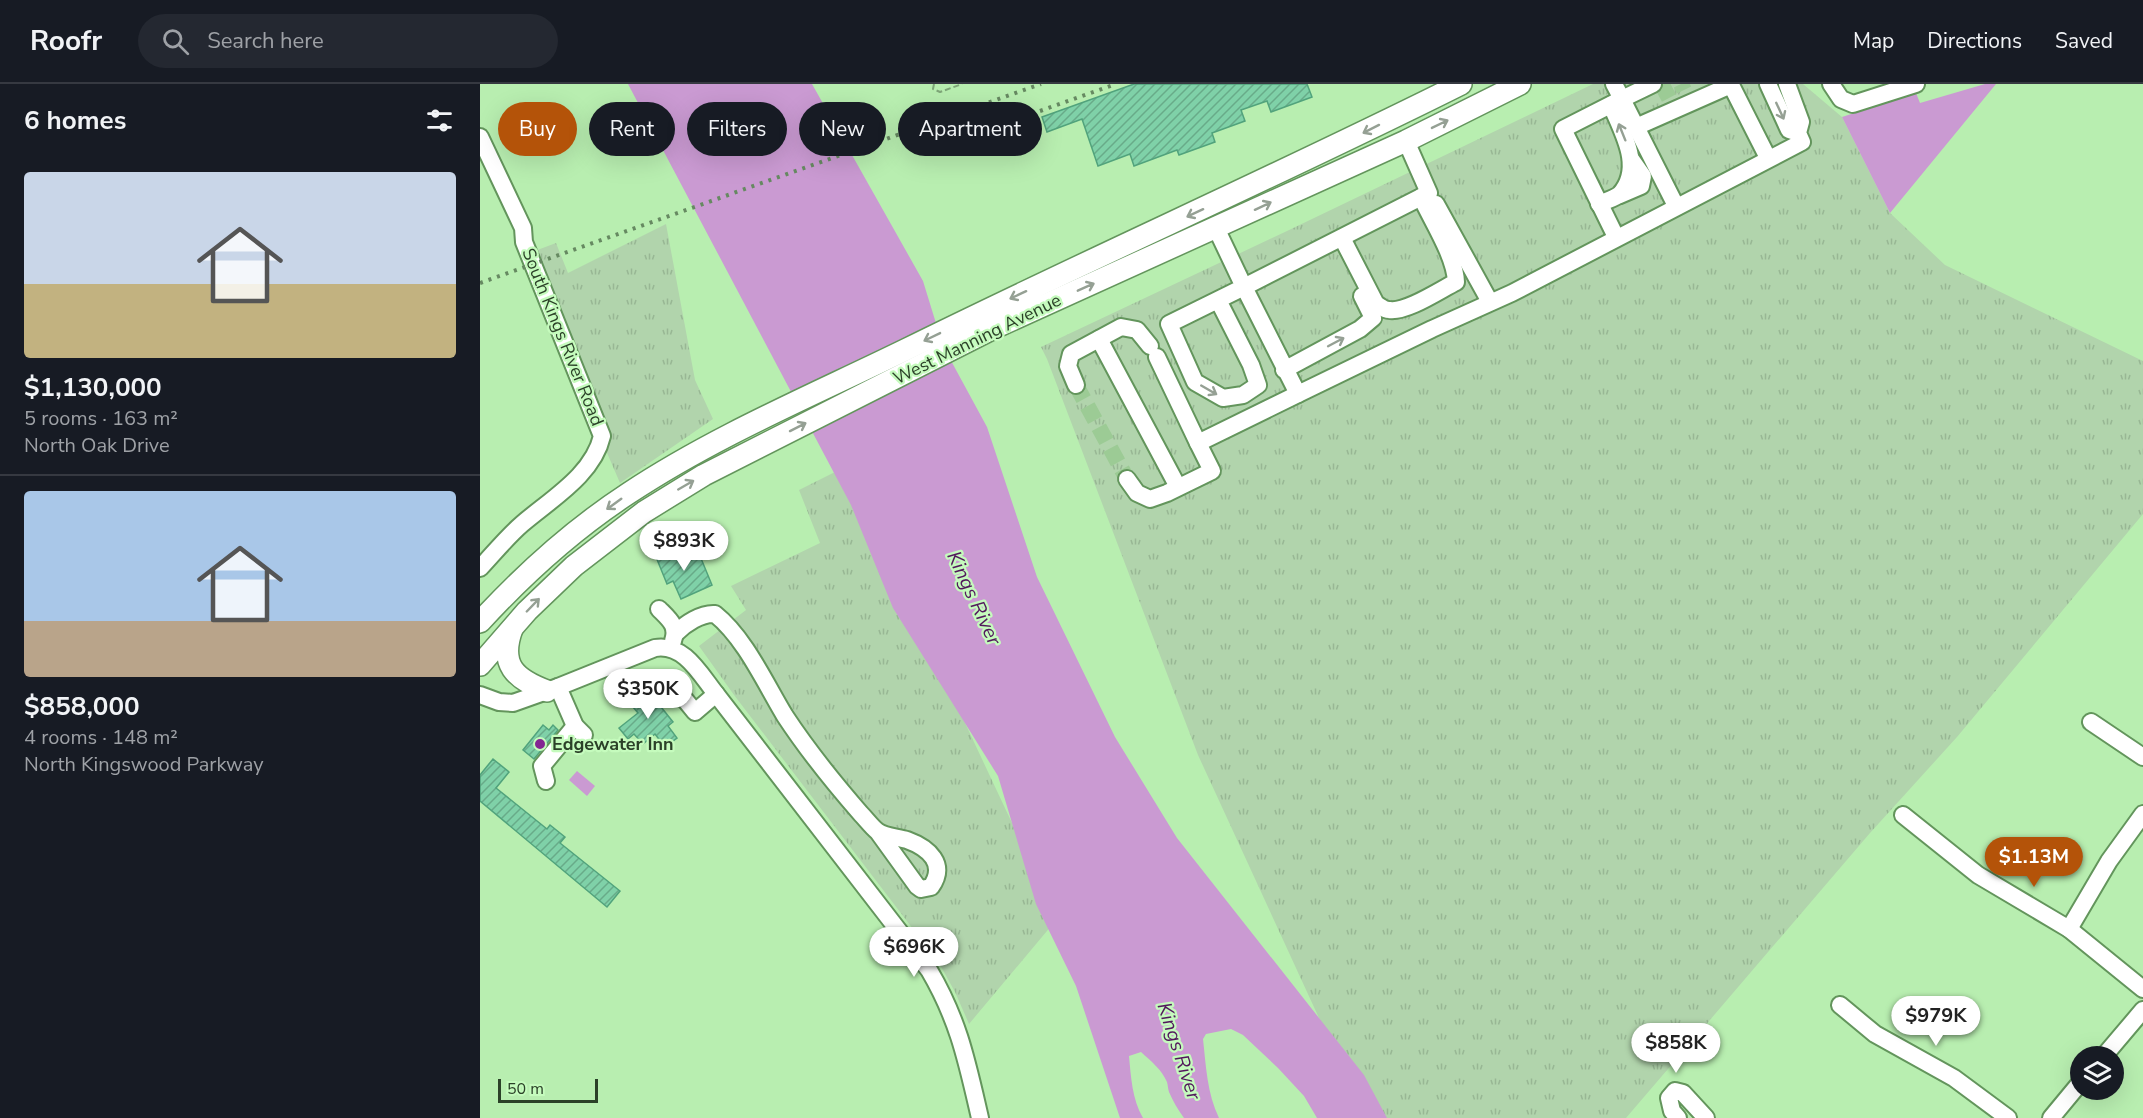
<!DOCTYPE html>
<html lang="en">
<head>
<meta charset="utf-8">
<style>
  body { margin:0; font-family:"Nunito Sans",sans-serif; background:#242831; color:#f1f3f6; height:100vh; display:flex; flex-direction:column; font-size:22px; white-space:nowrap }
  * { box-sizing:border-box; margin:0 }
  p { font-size:20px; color:#9ea1a6 }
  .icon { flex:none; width:33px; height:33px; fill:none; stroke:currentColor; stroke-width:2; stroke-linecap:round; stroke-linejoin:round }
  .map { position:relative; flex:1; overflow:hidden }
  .details { display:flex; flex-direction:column; background:#171b24; width:480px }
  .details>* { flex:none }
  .hud { position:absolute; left:18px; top:18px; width:570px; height:54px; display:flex; gap:12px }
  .fabs { position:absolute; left:1590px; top:962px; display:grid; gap:12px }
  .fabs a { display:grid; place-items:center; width:54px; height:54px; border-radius:50%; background:#171b24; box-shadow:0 6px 24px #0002; font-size:30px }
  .scale { position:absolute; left:18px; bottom:15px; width:100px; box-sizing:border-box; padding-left:6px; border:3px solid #2b4128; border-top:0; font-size:16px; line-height:21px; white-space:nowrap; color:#2b4128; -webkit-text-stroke:4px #c5fbbd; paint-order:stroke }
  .price { position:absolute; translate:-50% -51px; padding:0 14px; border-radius:21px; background:#fff; color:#222; font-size:20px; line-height:39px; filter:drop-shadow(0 2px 3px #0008) }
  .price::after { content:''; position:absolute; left:50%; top:36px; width:18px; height:14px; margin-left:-9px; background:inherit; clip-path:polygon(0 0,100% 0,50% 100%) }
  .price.active { background:#b45309; color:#fff }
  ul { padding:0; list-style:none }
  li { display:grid; align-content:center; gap:12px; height:318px; padding:0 24px }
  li+li { border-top:2px solid #363941 }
  li span { display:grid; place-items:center; height:186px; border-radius:6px; color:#555 }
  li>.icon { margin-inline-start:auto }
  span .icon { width:108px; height:108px; fill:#fffc; stroke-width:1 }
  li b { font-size:26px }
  h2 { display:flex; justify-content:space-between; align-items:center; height:72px; padding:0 24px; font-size:26px }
  .chip { padding:0 21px; border-radius:27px; background:#171b24; box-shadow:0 6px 24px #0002; font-size:21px; line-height:54px }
  .chip.active { background:#b45309; color:#fff }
  header { display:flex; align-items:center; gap:36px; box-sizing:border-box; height:84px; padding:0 30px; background:#171b24; border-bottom:2px solid #363941 }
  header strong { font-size:28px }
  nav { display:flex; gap:33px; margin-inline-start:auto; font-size:21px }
  .search { width:420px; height:54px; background:#242831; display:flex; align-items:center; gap:15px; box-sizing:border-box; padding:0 21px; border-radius:33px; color:#9ea1a6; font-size:22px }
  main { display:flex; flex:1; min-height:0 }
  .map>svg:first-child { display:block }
  .grass { fill:url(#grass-tufts) }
  .water { fill:#ca9ad2 }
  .building { fill:url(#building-hatch); stroke:#51a37c; stroke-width:1.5 }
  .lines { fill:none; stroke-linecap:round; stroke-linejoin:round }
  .minor-tunnel { stroke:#9ccb95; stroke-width:16; stroke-dasharray:16 8; stroke-linecap:butt }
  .minor-casing { stroke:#63955c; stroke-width:20 }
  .major-casing { stroke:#63955c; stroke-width:24 }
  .path { stroke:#7ea678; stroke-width:2; stroke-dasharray:6 3; stroke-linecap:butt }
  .minor { stroke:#fff; stroke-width:16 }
  .major { stroke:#fff; stroke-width:21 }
  .rail { stroke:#668961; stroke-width:4; stroke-dasharray:3 6; stroke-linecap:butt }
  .oneway { stroke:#95a094 }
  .poi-dot { fill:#832692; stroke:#c5fbbd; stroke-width:2 }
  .labels { text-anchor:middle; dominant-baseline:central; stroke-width:4.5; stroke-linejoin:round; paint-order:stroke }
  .street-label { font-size:18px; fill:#2b4128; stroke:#c5fbbd }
  .poi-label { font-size:18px; font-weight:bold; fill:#2b4128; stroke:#c5fbbd; text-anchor:start }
  .water-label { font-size:20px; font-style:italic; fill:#52185c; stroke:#c5fbbd }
</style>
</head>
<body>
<header>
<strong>Roofr</strong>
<div class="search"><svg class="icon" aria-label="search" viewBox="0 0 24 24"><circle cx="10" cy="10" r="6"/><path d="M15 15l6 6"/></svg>Search here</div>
<nav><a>Map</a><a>Directions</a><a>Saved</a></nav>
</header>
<main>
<section class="details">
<h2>6 homes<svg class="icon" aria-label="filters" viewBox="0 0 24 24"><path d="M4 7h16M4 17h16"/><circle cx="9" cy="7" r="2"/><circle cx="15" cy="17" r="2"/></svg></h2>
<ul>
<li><span style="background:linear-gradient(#c9d6e8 60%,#c2b280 0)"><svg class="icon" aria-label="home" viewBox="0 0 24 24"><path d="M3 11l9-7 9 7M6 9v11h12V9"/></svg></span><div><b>$1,130,000</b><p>5 rooms · 163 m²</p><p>North Oak Drive</p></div></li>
<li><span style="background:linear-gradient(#a9c7e8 70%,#b9a48a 0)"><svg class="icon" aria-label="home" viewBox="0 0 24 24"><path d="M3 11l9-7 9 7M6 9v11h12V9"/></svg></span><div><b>$858,000</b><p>4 rooms · 148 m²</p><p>North Kingswood Parkway</p></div></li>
</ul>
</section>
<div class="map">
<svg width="1663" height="1034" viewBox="0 0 1663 1034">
  <defs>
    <pattern id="grass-tufts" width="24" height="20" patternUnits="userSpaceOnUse" patternTransform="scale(1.5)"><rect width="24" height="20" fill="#b1d4ac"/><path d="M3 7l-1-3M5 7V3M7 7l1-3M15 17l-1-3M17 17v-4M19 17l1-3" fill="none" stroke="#98b794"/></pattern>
    <pattern id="building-hatch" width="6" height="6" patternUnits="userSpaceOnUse" patternTransform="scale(1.5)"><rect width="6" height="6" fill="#7fd1a8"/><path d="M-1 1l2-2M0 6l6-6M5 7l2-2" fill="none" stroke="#68ab89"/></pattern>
  </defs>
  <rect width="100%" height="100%" fill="#b8eeb0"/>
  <g class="grass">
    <path d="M1113,0H1323L1362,33L1410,129L1465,181L1663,277V430L1477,653L1390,749L1146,1034H885L718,671L567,275L561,263L807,147Z"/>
    <path d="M186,140L215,296L233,335L140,399L60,213L44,171L76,159L88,189Z"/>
    <path d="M365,383L577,835L489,940L475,908L459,879L254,611L219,562L266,526L251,502L340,459L319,406Z"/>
  </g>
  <g class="water">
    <path d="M148,0H332L443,197L463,262L507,343L557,493L635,653L697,754L884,991L907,1034H837L824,1012L798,984L763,951L751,945L726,950L723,955C726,982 727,1009 739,1034H704C698,1026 693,1017 689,1008C688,1005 688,1002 687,998C682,986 671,977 661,968L649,972C651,993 652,1015 663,1034H640L596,902L556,820L518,692L413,524L371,421Z"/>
    <path d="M1505,0H1516L1410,129L1362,33L1436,9L1440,19Z"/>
    <path d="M97,687L115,702L107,712L89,696Z"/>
  </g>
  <g class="building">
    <path d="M654,0H827L832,13L791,28L787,17L761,26L765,37L732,49L735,58L699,71L697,66L654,82L650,70L618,82L602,35L567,48L562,33Z"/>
    <path d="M202,462L209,477L220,472L232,501L201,515L193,497L187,500L176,473Z"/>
    <path d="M165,603L193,638L188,642L197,654L185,663L175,650L163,660L154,650L148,655L139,644L158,629L148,617Z"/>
    <path d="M63,641L69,646L73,641L78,646L54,675L43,666Z"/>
    <path d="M13,675L29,688L16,704L67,745L70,741L85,753L80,759L140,807L127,823L0,717V691Z"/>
  </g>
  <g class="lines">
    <g class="minor-tunnel">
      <path d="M1201,0L1204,6"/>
      <path d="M1182,1L1189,14"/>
      <path d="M596,301L647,395"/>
    </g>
    <defs>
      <g id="minor">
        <path d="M1134,0L1142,15L1083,45L1136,153"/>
        <path d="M1173,0L1142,15L1196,122"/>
        <path d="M1288,0L1309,46L1318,49"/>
        <path d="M1351,0L1361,15L1373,20L1436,0"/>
        <path d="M1156,43L1251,1L1288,74"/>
        <path d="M0,53L43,144L44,158L122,352C113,391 71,415 42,440C27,453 14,469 0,484"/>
        <path d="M926,57L949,109L764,203L818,310L952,245L1032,209L1322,58L1318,49L1321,38L1307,0"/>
        <path d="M1140,111L1161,102L1163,92L1151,75"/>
        <path d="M956,120L1010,218"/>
        <path d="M1119,120C1125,117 1136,114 1140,110C1164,83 1142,48 1131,21"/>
        <path d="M736,144L764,203L689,240L715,298L743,314L763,311L778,301L771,281L738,216"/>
        <path d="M862,154L896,220C900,222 904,226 909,226C926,229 960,206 976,198C975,172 952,137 941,113"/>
        <path d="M619,255L698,403"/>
        <path d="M677,273L718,359L818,310"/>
        <path d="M804,286L880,245L893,234L882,212"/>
        <path d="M596,301L588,282L591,270L641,243L657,246L670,262"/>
        <path d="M647,395L657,409L670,415L687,409L732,387L718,359"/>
        <path d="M179,525C190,536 198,542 193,557"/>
        <path d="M196,549C205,540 221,529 235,530C265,554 285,599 305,632C328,667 354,699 381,730C386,735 391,742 397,747C404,753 418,753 427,756C449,764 467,780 451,803L441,805L437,802L398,748"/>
        <path d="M189,596L215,628L236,610"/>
        <path d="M78,603L95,642L104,651"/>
        <path d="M0,611L19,618L33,619L78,603L175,564C204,559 220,590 236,610L449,886C479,937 487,978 500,1034"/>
        <path d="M1611,638L1663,673"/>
        <path d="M66,697L62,682L95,642"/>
        <path d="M1423,731L1498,791L1589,845L1663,905"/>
        <path d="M1589,845L1629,777L1663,730"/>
        <path d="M1360,921L1395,950L1474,994L1528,1034"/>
        <path d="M1624,972L1663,926"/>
        <path d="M1198,1034L1192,1027L1189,1014L1195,1007L1203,1009L1226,1034"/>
        <path d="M1571,1034L1600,999"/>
      </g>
      <g id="major">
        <path d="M0,538C44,490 94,445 149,409C235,352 333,311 425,266C609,175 797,92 981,0"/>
        <path d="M32,545C19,581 35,595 67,607"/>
        <path d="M0,581L47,527L94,482L164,428L224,391L514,244L926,57L1040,0"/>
      </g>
    </defs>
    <use href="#minor" class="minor-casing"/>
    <use href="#major" class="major-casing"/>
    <path class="path" d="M454,0L453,5L460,8L482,0"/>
    <use href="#minor" class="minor"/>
    <use href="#major" class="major"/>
    <g class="rail">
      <path d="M560,27L636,0"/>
      <path d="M0,199L561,0"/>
    </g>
  </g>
  <defs><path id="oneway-shaft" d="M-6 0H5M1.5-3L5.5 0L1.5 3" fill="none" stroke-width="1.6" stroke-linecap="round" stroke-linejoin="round" transform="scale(1.5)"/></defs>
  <g class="oneway">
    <use href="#oneway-shaft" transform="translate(1300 27) rotate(65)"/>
    <use href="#oneway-shaft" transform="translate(960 40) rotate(-26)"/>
    <use href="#oneway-shaft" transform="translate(891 45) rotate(153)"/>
    <use href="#oneway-shaft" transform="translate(1142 48) rotate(-112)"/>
    <use href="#oneway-shaft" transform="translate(783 122) rotate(-25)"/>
    <use href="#oneway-shaft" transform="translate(715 129) rotate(155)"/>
    <use href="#oneway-shaft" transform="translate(606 203) rotate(-24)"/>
    <use href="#oneway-shaft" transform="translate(538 211) rotate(155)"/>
    <use href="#oneway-shaft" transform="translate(452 253) rotate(154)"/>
    <use href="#oneway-shaft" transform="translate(856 258) rotate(-28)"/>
    <use href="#oneway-shaft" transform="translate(729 306) rotate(30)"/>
    <use href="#oneway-shaft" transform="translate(318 343) rotate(-27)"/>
    <use href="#oneway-shaft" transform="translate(206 401) rotate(-30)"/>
    <use href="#oneway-shaft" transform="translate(134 420) rotate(144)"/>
    <use href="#oneway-shaft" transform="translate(53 521) rotate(-46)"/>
  </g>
  <circle class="poi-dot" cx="60" cy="660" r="6"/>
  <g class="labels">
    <g class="street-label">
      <text transform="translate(83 253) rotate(68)">South Kings River Road</text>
      <text transform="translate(497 255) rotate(-26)">West Manning Avenue</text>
    </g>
    <g class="poi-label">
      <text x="72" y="660">Edgewater Inn</text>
    </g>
    <g class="water-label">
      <text transform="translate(494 514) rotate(65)">Kings River</text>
      <text transform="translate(699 967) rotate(72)">Kings River</text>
    </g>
  </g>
</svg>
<div class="fabs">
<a><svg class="icon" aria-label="layers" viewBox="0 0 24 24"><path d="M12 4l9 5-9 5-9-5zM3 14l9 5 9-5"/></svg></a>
</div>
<div class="scale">50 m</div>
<b class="price" style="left:204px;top:488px">$893K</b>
<b class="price" style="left:168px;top:636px">$350K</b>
<b class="price active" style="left:1554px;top:804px">$1.13M</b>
<b class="price" style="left:434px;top:894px">$696K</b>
<b class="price" style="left:1456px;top:963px">$979K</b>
<b class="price" style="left:1196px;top:990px">$858K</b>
<div class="hud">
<a class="chip active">Buy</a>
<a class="chip">Rent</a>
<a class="chip">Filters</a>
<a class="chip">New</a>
<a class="chip">Apartment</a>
</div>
</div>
</main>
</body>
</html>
